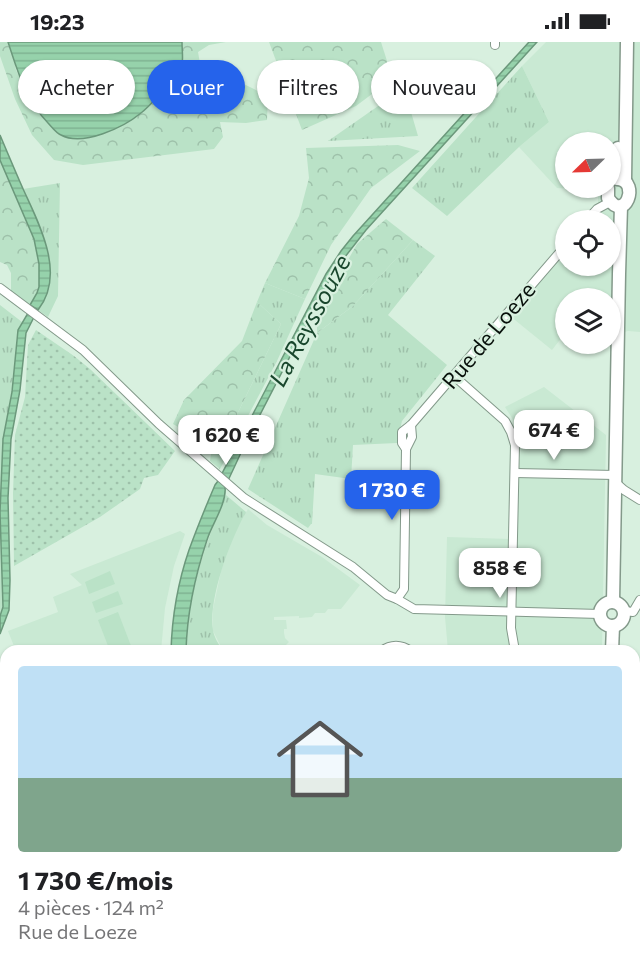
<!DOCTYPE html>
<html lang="fr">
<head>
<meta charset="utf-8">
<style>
  body { margin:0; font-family:Commissioner,sans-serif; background:#f2f2f2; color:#202124; height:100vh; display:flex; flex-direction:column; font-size:22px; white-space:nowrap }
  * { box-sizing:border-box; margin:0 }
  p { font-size:20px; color:#757577 }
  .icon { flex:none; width:33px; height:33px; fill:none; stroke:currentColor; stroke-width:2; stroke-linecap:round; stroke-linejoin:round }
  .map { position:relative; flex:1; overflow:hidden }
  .sheet { position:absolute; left:0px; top:603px; width:640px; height:332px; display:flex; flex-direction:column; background:#fff; border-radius:18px 18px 0 0; box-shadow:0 2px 4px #0004 }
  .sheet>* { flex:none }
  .banner { position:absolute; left:18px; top:18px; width:604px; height:54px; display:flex; gap:12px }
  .needle { width:39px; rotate:247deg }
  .fabs { position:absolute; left:555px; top:90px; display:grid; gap:12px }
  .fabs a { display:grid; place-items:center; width:66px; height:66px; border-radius:50%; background:#fff; box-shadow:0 2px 4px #0004; font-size:30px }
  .price { position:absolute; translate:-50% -51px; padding:0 14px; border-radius:12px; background:#fff; color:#222; font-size:20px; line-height:39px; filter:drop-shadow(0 2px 3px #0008) }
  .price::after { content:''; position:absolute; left:50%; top:36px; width:18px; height:14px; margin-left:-9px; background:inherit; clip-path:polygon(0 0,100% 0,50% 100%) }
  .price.active { background:#2563eb; color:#fff }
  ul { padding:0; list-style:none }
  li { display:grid; align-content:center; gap:12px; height:318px; padding:0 18px }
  li span { display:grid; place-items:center; height:186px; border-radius:6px; color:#555 }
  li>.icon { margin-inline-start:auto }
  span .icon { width:108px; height:108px; fill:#fffc; stroke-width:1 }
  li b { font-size:26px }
  .tag { padding:0 21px; border-radius:27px; background:#fff; box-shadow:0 2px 4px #0004; font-size:21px; line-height:54px }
  .tag.active { background:#2563eb; color:#fff }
  .status { display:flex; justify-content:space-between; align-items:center; height:42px; padding:0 30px; background:#fff; direction:ltr }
  .status svg { height:16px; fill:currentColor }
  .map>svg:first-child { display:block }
  .built { fill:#c9e9d3; fill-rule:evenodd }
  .grass { fill:url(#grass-tufts) }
  .forest { fill:url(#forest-crowns) }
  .garden { fill:url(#garden-dots) }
  .pitch { fill:#bae2c7 }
  .water { fill:url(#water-rules); stroke:#6b987b; stroke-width:1.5 }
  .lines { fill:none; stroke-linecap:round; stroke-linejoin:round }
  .canal { stroke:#96d2ab; stroke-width:8 }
  .minor-casing { stroke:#83998a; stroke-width:10 }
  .secondary-casing { stroke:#83998a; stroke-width:14 }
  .primary-casing { stroke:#83998a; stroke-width:15 }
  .minor { stroke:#fff; stroke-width:8 }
  .secondary { stroke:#fff; stroke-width:10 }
  .primary { stroke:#fff; stroke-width:12 }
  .labels { text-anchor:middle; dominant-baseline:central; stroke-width:4.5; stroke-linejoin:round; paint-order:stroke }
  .street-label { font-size:22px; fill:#08100b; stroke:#d8f0df }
  .water-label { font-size:24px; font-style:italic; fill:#18462c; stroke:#d8f0df }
</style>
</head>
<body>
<div class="status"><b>19:23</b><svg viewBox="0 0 49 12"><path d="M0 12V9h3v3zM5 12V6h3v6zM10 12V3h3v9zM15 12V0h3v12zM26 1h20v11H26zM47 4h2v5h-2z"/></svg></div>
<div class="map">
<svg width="640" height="934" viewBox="0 0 640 934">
  <defs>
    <pattern id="grass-tufts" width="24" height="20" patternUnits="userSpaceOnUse" patternTransform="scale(1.5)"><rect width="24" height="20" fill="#bae2c7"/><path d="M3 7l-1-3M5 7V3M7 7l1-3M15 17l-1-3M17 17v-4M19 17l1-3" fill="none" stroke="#9ec1aa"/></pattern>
    <pattern id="forest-crowns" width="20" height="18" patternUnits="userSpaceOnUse" patternTransform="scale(1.5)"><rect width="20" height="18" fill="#bae2c7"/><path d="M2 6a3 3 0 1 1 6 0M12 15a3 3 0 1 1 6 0" fill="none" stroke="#9ec1aa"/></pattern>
    <pattern id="garden-dots" width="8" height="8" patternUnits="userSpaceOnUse" patternTransform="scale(1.5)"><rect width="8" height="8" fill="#bae2c7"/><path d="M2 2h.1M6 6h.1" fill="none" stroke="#9ec1aa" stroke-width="1.8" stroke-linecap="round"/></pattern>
    <pattern id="water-rules" width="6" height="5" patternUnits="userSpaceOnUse" patternTransform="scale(1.5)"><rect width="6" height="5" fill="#96d2ab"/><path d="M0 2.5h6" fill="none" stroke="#80b392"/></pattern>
  </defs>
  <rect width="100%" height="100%" fill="#d8f0df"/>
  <g class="built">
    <path d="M546,0H640V290L628,289L611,294L610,256H566L565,295H562L552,308L510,274L565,211L566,224H610V178H595L598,174V148L557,146L519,105L549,80L522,24ZM566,100H610V146H566Z"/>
    <path d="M544,345L606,393L602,609H448L445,575L447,495L513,497L521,402L517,384L505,365Z"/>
    <path d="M248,467L267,483L322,515L360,543L341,567H328L325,571H315L312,575L299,576V574L274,575V578H286L287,587H284V591L285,596L289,600L285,604L289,609H223L213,589V567L221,529L236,487Z"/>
    <path d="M180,489L185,492L174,524L165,566L161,609H16L8,589L58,570L53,555L82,543L70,532Z"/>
    <path d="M6,725V772L0,766V739Z"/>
  </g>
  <g class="grass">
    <path d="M522,24L549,80L519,105L447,174L412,146Z"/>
    <path d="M404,46L418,94L328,99Z"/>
    <path d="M60,141L58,254L48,275L38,268L43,261L48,212L40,185L23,147Z"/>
    <path d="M413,198L435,214L388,273L447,323L402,379L397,401L353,403L351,437L315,432L312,482H311L308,486L248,447L317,291L353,264Z"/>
    <path d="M265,241L305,257L277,319L220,427L210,419L212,405L227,393L281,282L257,260Z"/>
    <path d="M0,263L22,280L17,293L13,341L3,397L0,470L1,505L0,504Z"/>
    <path d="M226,453L246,470C231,497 208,556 213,588C214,595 219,603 223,609H186C188,554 204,503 226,453Z"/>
    <path d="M263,929V928L350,929L347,934H265Z"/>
  </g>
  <g class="forest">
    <path d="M0,0H8L14,17L16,28L34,65L59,93L97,94L113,87L143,70L177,36L183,17L182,0H226L209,3L198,10L201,27C225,33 247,42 268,55L267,78L246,81L220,80L223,95L214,107L83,123L54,118L32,93L15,57L0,14Z"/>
    <path d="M269,0H381L387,19L384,43L356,64L302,88Z"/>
    <path d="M398,103L420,109L371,146L331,203L305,257L265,241L299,174L309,136L306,106Z"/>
    <path d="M0,118L34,197L39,222V245L37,251L30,263L11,249V231L7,223L0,220Z"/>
    <path d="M386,177L413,198L353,264L317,291V273L357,202Z"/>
    <path d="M257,260L281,282L227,393L212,405L173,382L184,358L242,299Z"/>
    <path d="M0,504L1,505L3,565L0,574Z"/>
  </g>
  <path class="garden" d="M36,288L74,314L90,327L175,409L158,433L144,436L140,447L100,475L14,524L13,451L15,393L25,355L28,303Z"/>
  <g class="pitch">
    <path d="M110,529L115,542L89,552L85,540Z"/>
    <path d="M118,549L123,562L96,571L92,560Z"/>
    <path d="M118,570L133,609H110L98,578Z"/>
  </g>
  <g class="water">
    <path d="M8,0H182C182,12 185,24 177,35C174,40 168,44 164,48C157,55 150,64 141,71C124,85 83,105 61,93C56,91 52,85 48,81C25,57 18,30 8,0Z"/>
    <path d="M529,0H537L366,188L341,220L330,237L246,400L225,445C227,461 212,482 207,498C195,534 187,571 186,609H171C172,575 178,540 189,508C197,486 206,464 215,443L218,439L326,232L341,209L353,194Z"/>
    <path d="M0,93C8,112 16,131 24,149C40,184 66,233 38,268L30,263L37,251L39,245V222L34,197L0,118Z"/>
    <path d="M28,271L34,275L26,291L20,348L11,397L8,456L10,538L9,568L0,592V574L3,565L0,470L3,397L12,350L18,288Z"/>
  </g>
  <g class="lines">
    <path class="canal" d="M269,934L277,928"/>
    <defs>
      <g id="minor">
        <path d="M495,3V0"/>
        <path d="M587,178L597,167L610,160"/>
        <path d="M0,246L83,308L159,382L244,456L353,525L387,553L397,557L414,567L600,572"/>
        <path d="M454,334L505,379L511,390L515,403L511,586L515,609"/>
        <path d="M406,407L412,395L411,383"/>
        <path d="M515,431L615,433"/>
        <path d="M615,440L624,448L640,458"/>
        <path d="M397,557L404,547L406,407L402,401V390L411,383L566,203"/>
        <path d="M624,569L633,570L640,558"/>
        <path d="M381,609C391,602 401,602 411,609"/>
        <path d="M0,828L6,834"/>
        <path d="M89,928L94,934"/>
        <path d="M5,934L26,928"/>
      </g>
      <path id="secondary" d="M606,934V928"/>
      <g id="primary">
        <path d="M617,137L618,106"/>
        <path d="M625,138L627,0"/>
        <path d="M608,146V156C625,182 640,140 619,137"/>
        <path d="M613,560L619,232L621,164"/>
        <circle cx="612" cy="572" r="12"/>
        <path d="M612,609L613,584"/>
        <path d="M634,797L640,798"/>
        <path d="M634,814L640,813"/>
        <path d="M354,934L357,928"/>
        <path d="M364,934L367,928"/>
      </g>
    </defs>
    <use href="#minor" class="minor-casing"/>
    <use href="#secondary" class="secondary-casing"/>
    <use href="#primary" class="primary-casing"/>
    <use href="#minor" class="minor"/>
    <use href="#secondary" class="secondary"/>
    <use href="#primary" class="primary"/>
  </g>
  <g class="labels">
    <g class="street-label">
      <text transform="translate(488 293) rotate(-50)">Rue de Loeze</text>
    </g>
    <g class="water-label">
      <text transform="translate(309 278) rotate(-62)">La Reyssouze</text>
    </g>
  </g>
</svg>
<div class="fabs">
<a><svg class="needle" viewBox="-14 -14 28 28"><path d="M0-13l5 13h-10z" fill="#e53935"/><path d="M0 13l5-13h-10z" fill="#757577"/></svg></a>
<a><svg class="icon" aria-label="locate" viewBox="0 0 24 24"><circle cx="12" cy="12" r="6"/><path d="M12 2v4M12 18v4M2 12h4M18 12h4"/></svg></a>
<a><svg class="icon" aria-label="layers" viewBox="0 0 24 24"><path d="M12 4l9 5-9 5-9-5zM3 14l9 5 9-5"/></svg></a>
</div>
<b class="price" style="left:554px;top:419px">674 €</b>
<b class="price" style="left:226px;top:424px">1 620 €</b>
<b class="price active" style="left:392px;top:479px">1 730 €</b>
<b class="price" style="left:500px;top:557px">858 €</b>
<div class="banner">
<a class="tag">Acheter</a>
<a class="tag active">Louer</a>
<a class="tag">Filtres</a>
<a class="tag">Nouveau</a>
</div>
<section class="sheet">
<ul>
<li><span style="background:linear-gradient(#bfe0f5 60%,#7fa58c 0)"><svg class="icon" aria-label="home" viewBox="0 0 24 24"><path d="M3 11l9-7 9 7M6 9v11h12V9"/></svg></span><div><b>1 730 €/mois</b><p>4 pièces · 124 m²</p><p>Rue de Loeze</p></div></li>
</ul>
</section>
</div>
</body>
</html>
